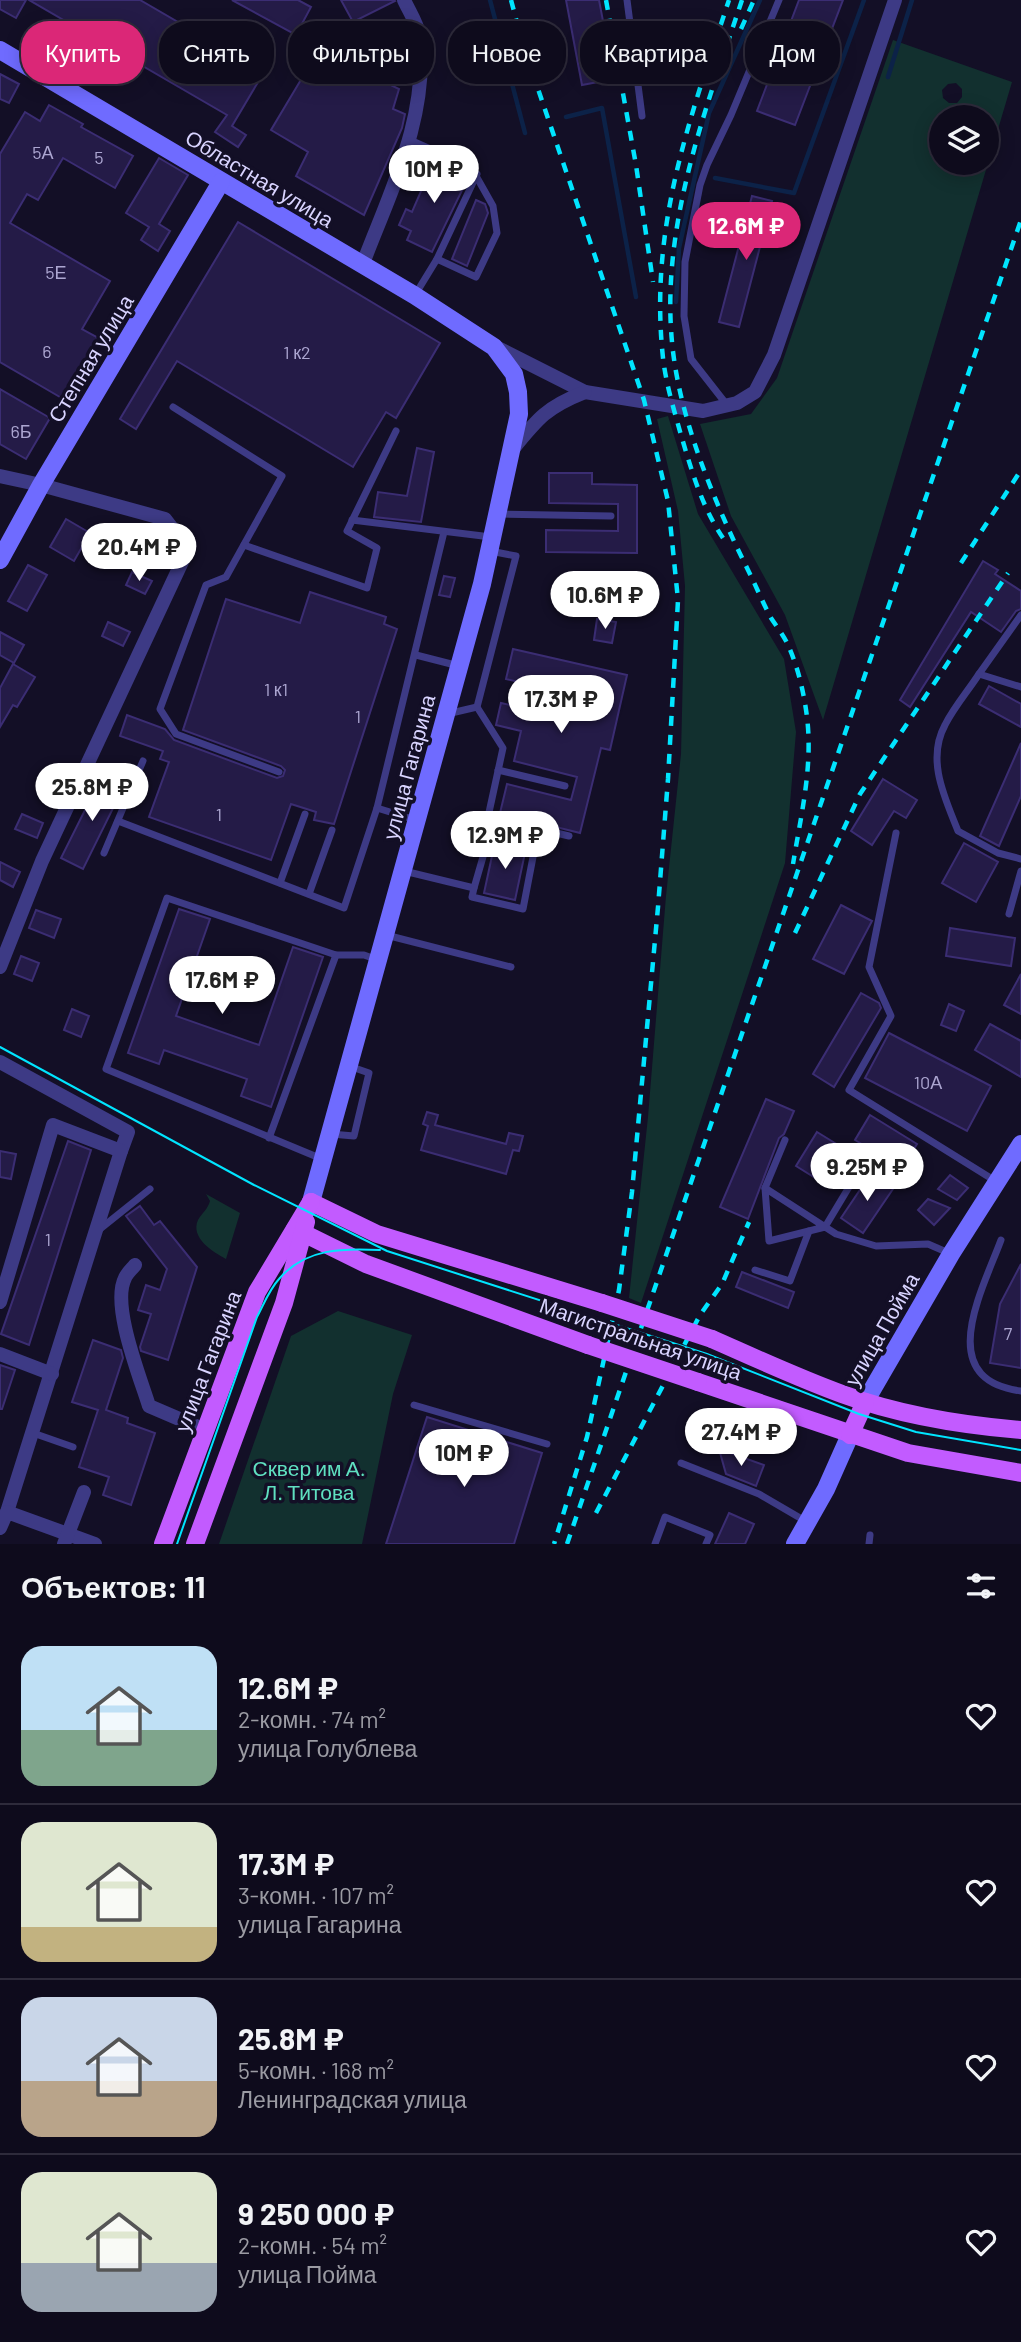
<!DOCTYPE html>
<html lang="ru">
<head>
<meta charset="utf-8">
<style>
  body { margin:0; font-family:Barlow,sans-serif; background:#171425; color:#f1f3f6; height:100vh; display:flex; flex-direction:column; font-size:26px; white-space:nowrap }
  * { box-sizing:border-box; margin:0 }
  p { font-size:23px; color:#9b9ba3 }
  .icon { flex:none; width:38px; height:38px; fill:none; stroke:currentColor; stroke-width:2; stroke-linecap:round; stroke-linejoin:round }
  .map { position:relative; height:1544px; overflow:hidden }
  .details { display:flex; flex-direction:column; background:#0e0b1c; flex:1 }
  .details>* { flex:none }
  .top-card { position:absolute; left:21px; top:21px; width:980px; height:63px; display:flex; gap:14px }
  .fabs { position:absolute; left:929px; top:105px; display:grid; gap:14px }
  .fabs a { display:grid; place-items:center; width:70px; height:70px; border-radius:50%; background:#0e0b1c; box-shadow:0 4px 18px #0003,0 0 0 2px #2e2b3b; font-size:35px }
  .price { position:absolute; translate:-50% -60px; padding:0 16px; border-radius:24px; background:#fff; color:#222; font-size:23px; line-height:46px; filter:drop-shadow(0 2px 4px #0008) }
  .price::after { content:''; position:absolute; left:50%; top:42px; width:21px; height:16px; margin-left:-10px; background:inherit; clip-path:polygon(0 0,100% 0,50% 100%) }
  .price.on { background:#db2777; color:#fff }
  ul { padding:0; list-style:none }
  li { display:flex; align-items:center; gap:21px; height:175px; padding:0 21px }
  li+li { border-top:2px solid #2e2b3b }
  li span { display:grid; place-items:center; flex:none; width:196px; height:140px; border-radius:21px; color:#555 }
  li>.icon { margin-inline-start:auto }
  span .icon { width:84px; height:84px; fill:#fffc; stroke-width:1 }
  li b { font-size:30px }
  h2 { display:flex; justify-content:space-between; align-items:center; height:84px; padding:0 21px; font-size:30px }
  .pill { padding:0 24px; border-radius:28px; background:#0e0b1c; box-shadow:0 4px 18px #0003,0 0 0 2px #2e2b3b; font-size:24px; line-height:63px }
  .pill.on { background:#db2777; color:#fff }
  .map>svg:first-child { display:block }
  .green { fill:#12302f; fill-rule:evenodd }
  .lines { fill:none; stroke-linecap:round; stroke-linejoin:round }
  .stream { stroke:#0c2248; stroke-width:4.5 }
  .building { fill:#241b47; stroke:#3b2d73; stroke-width:2 }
  .lane { stroke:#3d3a85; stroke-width:7 }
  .street { stroke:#3d3a85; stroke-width:14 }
  .secondary { stroke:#6f6bff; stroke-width:18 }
  .primary { stroke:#c25bff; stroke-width:18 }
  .tram { stroke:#00e5ff; stroke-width:2 }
  .rail { stroke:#00e5ff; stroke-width:4.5; stroke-dasharray:10 9; stroke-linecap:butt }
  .primary-bridge { stroke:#c25bff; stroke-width:18 }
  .labels { text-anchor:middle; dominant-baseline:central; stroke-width:7; stroke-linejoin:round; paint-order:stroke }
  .number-label { font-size:18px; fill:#aca6d1 }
  .street-label { font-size:21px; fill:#d9d4ff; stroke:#130f26 }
  .park-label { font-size:21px; fill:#5fe0c0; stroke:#130f26 }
</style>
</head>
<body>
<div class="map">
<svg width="1021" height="1544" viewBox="0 0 1021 1544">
  <rect width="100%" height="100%" fill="#130f26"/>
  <g class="green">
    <path d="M893,40L1012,82L823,720L785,615L731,516L700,424L751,414L777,378ZM956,83L962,89V97L957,103H949L943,98L942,90L948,84ZM942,117H987V163H942Z"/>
    <path d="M668,416L698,514L784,659L796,732L785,863L641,1303L629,1298L648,1117L666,896L681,754L685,586L678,511L657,419Z"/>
    <path d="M206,1194L240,1213L226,1259C213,1252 190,1238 198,1220C202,1213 208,1209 210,1201Z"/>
    <path d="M338,1311L412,1335L393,1394L362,1544H219L291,1336Z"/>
  </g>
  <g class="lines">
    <g class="stream">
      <path d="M490,0L525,133"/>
      <path d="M888,77L912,0"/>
      <path d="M566,117L602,108L636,297"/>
      <path d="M715,178L794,193L864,0"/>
      <path d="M676,302L679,248L709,113L760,0"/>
    </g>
  </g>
  <g class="building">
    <path d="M0,0H26L16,18L0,9Z"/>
    <path d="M29,0H140L264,72L232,126L246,135L238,147L215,132L227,115Z"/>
    <path d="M232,0H298L311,7L296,35Z"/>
    <path d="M341,0H394L395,1L353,22Z"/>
    <path d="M566,0H599L614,79L582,85Z"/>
    <path d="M799,0H843L795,125L757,111Z"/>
    <path d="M330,31L367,53L373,59L368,74L399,89L393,109L405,114L402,128L364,215L296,176L308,152L271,130Z"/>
    <path d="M0,74L19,84L9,103L0,99Z"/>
    <path d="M49,105L83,124L81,127L133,156L115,188L63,158L38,200L27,194L10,223L110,281L82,329L100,339L65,400L0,362V154L25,112L40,121Z"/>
    <path d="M159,158L188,175L159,224L170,231L158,251L141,240L149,227L126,213Z"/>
    <path d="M435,159L469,176L432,252L407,240L411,231L399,225L406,209L412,212Z"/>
    <path d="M752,196L772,201L739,327L719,322Z"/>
    <path d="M476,200L485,204L488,213L467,266L452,259Z"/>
    <path d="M238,222L440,343L396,418L386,412L353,467L177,361L136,429L120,419Z"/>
    <path d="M0,389L50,418L26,459L0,444Z"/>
    <path d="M417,448L434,452L421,522L374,517L378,492L407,496Z"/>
    <path d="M549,473H592V484L637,485V553L546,552V530L618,531V504L549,503Z"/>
    <path d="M66,519L90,533L74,561L50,547Z"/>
    <path d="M983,561L998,570L995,574L1021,591V609L1016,611L1001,632L971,612L910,707L900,700Z"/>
    <path d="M28,565L47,575L27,611L8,601Z"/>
    <path d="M132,572L152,581L145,594L126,585Z"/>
    <path d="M444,576L455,578L450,597L439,595Z"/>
    <path d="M310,592L386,617L384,624L397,629L334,824L314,820L316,812L291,804L271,860L149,817L169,762L160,759L163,751L120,736L127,715L165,729L174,740L277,778L283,776L285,770L281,766L183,730L226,599L300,623Z"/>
    <path d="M597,619L616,622L612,643L594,640Z"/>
    <path d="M108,622L130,632L123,646L102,636Z"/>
    <path d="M0,632L24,645L14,663L0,655Z"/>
    <path d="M513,649L627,675L610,750L601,748L580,833L500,813L507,784L571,800L577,777L514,761L521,731L496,725L501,703L571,718L577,695L506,679Z"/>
    <path d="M13,664L35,677L17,707L13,705L0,727V688Z"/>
    <path d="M989,686L1021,704V727L979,704Z"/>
    <path d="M1021,743V796L999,846L980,836Z"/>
    <path d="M101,778L123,788L83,869L61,858Z"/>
    <path d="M883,779L917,800L906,818L894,811L872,845L851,831Z"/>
    <path d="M22,814L43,823L37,838L15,829Z"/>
    <path d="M495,842L526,848L515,900L484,893Z"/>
    <path d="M964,843L998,862L976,902L942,883Z"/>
    <path d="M0,862L20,872L13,887L0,880Z"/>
    <path d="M841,905L872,921L844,974L813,959Z"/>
    <path d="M179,909L210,919L176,1016L259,1045L293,947L323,957L271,1107L241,1096L247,1079L164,1050L159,1064L128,1053Z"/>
    <path d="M36,910L61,919L54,938L29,928Z"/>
    <path d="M950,928L1015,938L1011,966L946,956Z"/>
    <path d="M21,956L39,963L32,981L14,974Z"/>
    <path d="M1021,974V1014L1004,1005Z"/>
    <path d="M861,993L879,1003L881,1008L834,1087L813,1074Z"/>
    <path d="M949,1004L964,1011L956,1031L941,1025Z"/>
    <path d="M72,1009L89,1016L81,1037L64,1030Z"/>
    <path d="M990,1024L1021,1041V1077L975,1050Z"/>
    <path d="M889,1033L991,1086L967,1131L865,1078Z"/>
    <path d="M766,1099L794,1111L784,1134L779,1138L748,1219L720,1207Z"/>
    <path d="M427,1112L438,1115L435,1125L506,1144L509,1133L523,1136L519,1151L513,1150L506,1174L421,1150L428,1126L423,1124Z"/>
    <path d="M870,1115L917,1144L902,1168L855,1140Z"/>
    <path d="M817,1132L851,1153L830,1187L796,1166Z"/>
    <path d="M68,1141L91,1150L29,1345L1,1334Z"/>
    <path d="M0,1151L16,1154L11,1179L0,1177Z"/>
    <path d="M870,1175L895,1186L863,1233L841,1218Z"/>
    <path d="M950,1175L968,1188L957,1200L938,1189Z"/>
    <path d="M928,1199L950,1208L934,1225L918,1210Z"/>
    <path d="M140,1206L154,1225L160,1221L197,1267L168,1360L141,1351L140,1347L151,1314L138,1310L146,1285L160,1290L167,1269L126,1216Z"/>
    <path d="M1021,1264V1368L990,1363L1000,1304Z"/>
    <path d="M742,1272L794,1292L788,1308L736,1287Z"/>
    <path d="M93,1340L121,1350L123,1358L106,1410L128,1418L127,1423L155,1433L131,1505L103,1495L109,1477L79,1467L98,1410L72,1402Z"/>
    <path d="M0,1365L15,1370L2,1409H0Z"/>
    <path d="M427,1417L542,1453L514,1544H386Z"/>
    <path d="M719,1449L764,1465L756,1486L726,1474Z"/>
    <path d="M729,1513L754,1524L745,1544H715Z"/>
  </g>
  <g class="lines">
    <g class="lane">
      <path d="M627,0L642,116"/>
      <path d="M410,140L471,167L493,206L497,233L476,277L437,259L415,295"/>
      <path d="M437,259L477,174"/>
      <path d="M727,405L691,359L684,316L685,262L700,185L707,165L731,115L779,0"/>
      <path d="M173,407L282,476L226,577L206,585L160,709L176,734L279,772"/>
      <path d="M499,514L611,516"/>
      <path d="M352,520L491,537"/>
      <path d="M244,545L367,588L377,548L347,531L396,431"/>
      <path d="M1021,615L979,674L1021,687"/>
      <path d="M416,655L459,666"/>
      <path d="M979,674C968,691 954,707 945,725C926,760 945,798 958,831L998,853L1021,859"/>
      <path d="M477,707L503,748L488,817L569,836"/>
      <path d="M447,714L477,707L516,556L490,551"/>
      <path d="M498,770L565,786"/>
      <path d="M377,808L416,820"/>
      <path d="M118,821L344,908L377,808L444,532"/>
      <path d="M896,833L869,967L891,1016L849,1090L997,1182"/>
      <path d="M104,853L143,761"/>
      <path d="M404,871L474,888L487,843"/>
      <path d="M280,883L305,814"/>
      <path d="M474,888L472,897L523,909L533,857"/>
      <path d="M309,894L332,830"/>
      <path d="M1009,914L1021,871"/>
      <path d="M386,935L511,967"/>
      <path d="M331,1134L354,1136L369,1073L349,1066"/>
      <path d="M269,1138L336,955"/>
      <path d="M322,1159L106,1069L167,898L336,955H364L378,960"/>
      <path d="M852,1182L825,1227L769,1241L765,1188L836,1234L876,1246L928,1244L951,1254"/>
      <path d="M765,1188L785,1140"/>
      <path d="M100,1229L150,1189"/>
      <path d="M1001,1240C982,1291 933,1380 1021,1391"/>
      <path d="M755,1270L790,1281L809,1231"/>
      <path d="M414,1405L547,1444"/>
      <path d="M33,1433L73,1447"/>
      <path d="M681,1463L759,1494L807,1522"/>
      <path d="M655,1544L665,1517L710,1535L706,1544"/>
      <path d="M869,1544L870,1535"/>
    </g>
    <g class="street">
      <path d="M362,266C390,192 430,115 419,34C417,23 409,11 404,0"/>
      <path d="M496,347L585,392L703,411L737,403L755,392L774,355L895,0"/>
      <path d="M513,449C538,418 547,407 585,392"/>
      <path d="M0,476L41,485L165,519L188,549L42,861L0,967"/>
      <path d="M0,1062L128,1132L121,1151"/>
      <path d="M135,1265C132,1269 127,1273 125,1278C111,1305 140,1377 149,1406L205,1430"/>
      <path d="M0,1302L53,1125L121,1151L7,1512"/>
      <path d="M0,1354L52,1374"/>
      <path d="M0,1528L7,1512L95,1544"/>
      <path d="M64,1544L84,1492"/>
    </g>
    <g class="secondary">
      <path d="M0,50L414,295L494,347L514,374L518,392L519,414L482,584L311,1202"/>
      <path d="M0,560L41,485L221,182"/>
      <path d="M865,1402L951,1254L1021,1144"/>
      <path d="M795,1544L826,1489L850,1435"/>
    </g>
    <g class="primary">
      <path d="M311,1202L377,1234L602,1303"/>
      <path d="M295,1229L366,1264L588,1345"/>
      <path d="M712,1339C755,1358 798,1378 842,1394C899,1415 960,1425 1021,1430"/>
      <path d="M698,1382L908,1453L1021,1473"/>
      <path d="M850,1435L865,1402"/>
      <path d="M163,1544L257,1292L311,1202"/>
      <path d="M195,1544L284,1303L306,1222"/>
    </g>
    <g class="tram">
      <path d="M0,1047L254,1185L387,1251L707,1354L859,1414L916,1432L1021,1450"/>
      <path d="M177,1544L257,1317C264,1304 269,1290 279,1279C305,1248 344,1248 380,1250"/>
    </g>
    <g class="rail">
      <path d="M511,0L523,45L644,400L668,501L678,600L668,779L658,907L632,1192L619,1290L587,1437L554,1544"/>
      <path d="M606,0L636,165L653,282"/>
      <path d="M742,0C702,120 652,248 677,377C689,441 719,512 748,570C756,586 763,603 771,618C777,627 784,636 788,645C798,667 804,693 807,717C813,767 801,815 793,864"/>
      <path d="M741,29L754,0"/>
      <path d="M723,538C702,507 692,472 681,435C674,410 666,384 663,358C649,228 689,121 729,0"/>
      <path d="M961,563L1021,470"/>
      <path d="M795,933L860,794L1008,573"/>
      <path d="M596,1513L700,1315L722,1284L749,1222"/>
      <path d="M567,1544L1021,220"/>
    </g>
    <g class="primary-bridge">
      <path d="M602,1303L712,1339"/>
      <path d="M588,1345L698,1382"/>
    </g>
  </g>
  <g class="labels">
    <g class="number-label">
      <text x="43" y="152">5А</text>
      <text x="99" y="157">5</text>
      <text x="56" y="272">5Е</text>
      <text x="47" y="351">6</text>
      <text x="297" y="352">1 к2</text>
      <text x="21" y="431">6Б</text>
      <text x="276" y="689">1 к1</text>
      <text x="358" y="716">1</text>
      <text x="219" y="814">1</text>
      <text x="928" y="1082">10А</text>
      <text x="48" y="1239">1</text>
      <text x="1008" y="1333">7</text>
    </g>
    <g class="street-label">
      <text transform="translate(260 178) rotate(31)">Областная улица</text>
      <text transform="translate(90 358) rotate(-59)">Степная улица</text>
      <text transform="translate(408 767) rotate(-75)">улица Гагарина</text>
      <text transform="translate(881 1329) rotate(-60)">улица Пойма</text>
      <text transform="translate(641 1338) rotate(19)">Магистральная улица</text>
      <text transform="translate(207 1361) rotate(-69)">улица Гагарина</text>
    </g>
    <g class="park-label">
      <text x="309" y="1467">Сквер им А.<tspan x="309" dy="24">Л. Титова</tspan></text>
    </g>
  </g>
</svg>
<div class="fabs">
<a><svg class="icon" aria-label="layers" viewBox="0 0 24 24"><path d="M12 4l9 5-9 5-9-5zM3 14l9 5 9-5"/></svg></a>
</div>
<b class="price" style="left:434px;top:205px">10M ₽</b>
<b class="price on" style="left:746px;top:262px">12.6M ₽</b>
<b class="price" style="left:139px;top:583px">20.4M ₽</b>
<b class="price" style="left:605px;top:631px">10.6M ₽</b>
<b class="price" style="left:561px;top:735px">17.3M ₽</b>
<b class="price" style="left:92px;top:823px">25.8M ₽</b>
<b class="price" style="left:505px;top:871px">12.9M ₽</b>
<b class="price" style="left:222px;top:1016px">17.6M ₽</b>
<b class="price" style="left:867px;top:1203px">9.25M ₽</b>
<b class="price" style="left:741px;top:1468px">27.4M ₽</b>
<b class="price" style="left:464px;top:1489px">10M ₽</b>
<div class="top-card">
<a class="pill on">Купить</a>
<a class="pill">Снять</a>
<a class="pill">Фильтры</a>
<a class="pill">Новое</a>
<a class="pill">Квартира</a>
<a class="pill">Дом</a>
</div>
</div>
<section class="details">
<h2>Объектов: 11<svg class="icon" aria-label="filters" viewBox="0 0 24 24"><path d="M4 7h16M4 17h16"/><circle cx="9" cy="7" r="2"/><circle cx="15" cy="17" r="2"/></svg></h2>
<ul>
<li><span style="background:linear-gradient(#bfe0f5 60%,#7fa58c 0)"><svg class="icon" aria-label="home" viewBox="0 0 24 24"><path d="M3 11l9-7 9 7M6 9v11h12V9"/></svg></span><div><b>12.6M ₽</b><p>2-комн. · 74 m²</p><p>улица Голублева</p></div><svg class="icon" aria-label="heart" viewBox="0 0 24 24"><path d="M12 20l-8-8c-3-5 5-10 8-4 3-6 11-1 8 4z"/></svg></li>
<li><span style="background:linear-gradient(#dfe7d0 75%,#c2b280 0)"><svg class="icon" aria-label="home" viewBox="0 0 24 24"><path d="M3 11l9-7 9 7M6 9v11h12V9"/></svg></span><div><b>17.3M ₽</b><p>3-комн. · 107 m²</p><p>улица Гагарина</p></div><svg class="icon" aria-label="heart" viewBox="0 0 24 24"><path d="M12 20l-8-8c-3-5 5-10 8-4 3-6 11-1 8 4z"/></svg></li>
<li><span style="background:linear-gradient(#c9d6e8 60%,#b9a48a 0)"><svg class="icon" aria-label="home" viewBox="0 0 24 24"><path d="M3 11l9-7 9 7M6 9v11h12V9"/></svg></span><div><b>25.8M ₽</b><p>5-комн. · 168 m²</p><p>Ленинградская улица</p></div><svg class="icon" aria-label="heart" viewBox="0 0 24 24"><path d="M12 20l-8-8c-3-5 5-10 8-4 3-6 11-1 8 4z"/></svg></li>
<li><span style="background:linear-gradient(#dfe7d0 65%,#9aa5b1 0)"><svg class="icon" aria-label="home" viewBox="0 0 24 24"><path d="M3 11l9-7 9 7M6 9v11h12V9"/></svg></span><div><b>9 250 000 ₽</b><p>2-комн. · 54 m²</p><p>улица Пойма</p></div><svg class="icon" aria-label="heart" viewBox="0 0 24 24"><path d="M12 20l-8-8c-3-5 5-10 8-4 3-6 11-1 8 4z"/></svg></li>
</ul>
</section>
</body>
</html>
